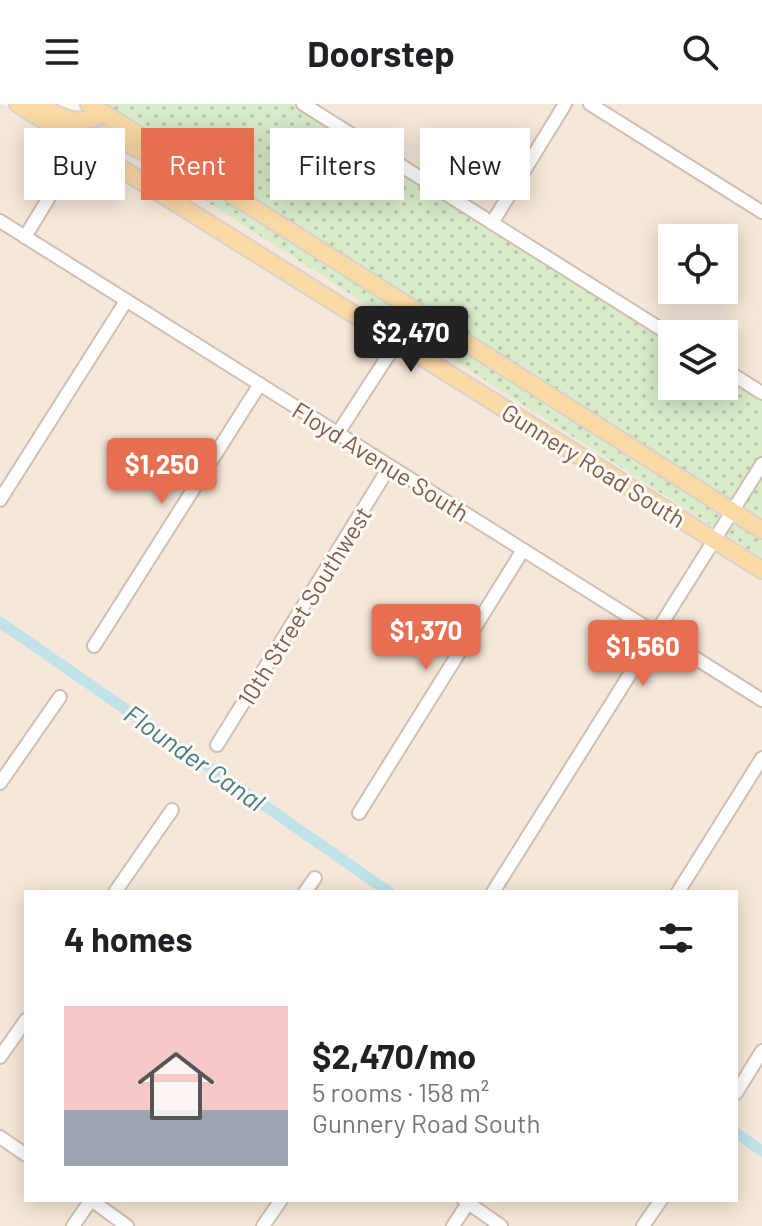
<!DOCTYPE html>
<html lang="en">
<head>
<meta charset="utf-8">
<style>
  body { margin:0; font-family:Barlow,sans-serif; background:#f6f6f6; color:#202124; height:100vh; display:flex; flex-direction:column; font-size:30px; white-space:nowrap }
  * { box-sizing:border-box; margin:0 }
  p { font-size:26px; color:#757577 }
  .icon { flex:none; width:44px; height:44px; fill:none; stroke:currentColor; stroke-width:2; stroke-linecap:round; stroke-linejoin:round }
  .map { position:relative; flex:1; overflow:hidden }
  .side { position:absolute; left:24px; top:786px; width:714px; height:312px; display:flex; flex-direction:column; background:#fff; border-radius:0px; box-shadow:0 4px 20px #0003 }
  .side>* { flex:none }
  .guide { position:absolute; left:24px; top:24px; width:714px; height:72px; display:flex; gap:16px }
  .tools { position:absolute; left:658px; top:120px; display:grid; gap:16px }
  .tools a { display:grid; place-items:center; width:80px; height:80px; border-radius:0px; background:#fff; box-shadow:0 4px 20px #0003; font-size:40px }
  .price { position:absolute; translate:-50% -68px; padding:0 18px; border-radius:8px; background:#e76f51; color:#fff; font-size:26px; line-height:52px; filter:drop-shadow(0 2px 4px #0008) }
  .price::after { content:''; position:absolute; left:50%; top:48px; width:24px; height:18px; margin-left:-12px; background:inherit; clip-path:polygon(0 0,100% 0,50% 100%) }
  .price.on { background:#222; color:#fff }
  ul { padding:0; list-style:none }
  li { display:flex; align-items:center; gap:24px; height:200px; padding:0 40px }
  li+li { border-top:2px solid #e0e0e0 }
  li span { display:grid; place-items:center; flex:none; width:224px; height:160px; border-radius:0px; color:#555 }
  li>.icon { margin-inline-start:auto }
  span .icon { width:96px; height:96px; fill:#fffc; stroke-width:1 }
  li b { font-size:34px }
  h2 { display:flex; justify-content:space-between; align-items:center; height:96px; padding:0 40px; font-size:34px }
  .pill { padding:0 28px; border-radius:0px; background:#fff; box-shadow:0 4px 20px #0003; font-size:28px; line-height:72px }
  .pill.on { background:#e76f51; color:#fff }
  header { display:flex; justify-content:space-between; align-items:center; height:104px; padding:0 40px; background:#fff; font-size:36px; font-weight:700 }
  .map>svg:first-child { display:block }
  .residential { fill:#f5e8da; fill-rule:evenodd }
  .grass { fill:url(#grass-dots) }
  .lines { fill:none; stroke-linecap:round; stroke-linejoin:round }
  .canal { stroke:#bfe3e8; stroke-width:11 }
  .minor-casing { stroke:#d1beb0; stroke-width:16 }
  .major-casing { stroke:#dad1cd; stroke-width:20 }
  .minor { stroke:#fff; stroke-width:12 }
  .major { stroke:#fbd9a5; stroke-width:16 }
  .labels { text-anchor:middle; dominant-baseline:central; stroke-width:6; stroke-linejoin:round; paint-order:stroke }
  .street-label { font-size:24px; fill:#7a5c4d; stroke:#fffaf3 }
  .water-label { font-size:26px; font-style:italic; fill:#437c86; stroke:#fffaf3 }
</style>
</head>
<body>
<header><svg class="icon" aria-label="menu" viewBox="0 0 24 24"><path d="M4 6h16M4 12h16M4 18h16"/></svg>Doorstep<svg class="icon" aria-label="search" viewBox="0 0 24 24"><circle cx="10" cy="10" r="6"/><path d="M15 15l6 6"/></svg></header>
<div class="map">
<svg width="762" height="1122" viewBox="0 0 762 1122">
  <defs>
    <pattern id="grass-dots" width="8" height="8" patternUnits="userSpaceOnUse" patternTransform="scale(2)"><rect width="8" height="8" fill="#d8ecc9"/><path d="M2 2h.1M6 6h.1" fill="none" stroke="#b4c2a5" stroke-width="1.8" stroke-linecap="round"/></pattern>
  </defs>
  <rect width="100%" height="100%" fill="#fdf6ec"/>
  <g class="residential">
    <path d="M0,0L13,3L762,473V1122H0ZM26,788H736V1096H26Z"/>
    <path d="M292,0H762V295L724,272V230H672V239ZM672,134H724V186H672Z"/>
    <path d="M105,36L117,40L762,454V460L93,39Z"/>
  </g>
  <g class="grass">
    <path d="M99,0H292L672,239V282H724V272L762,295V419Z"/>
    <path d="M117,40L152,59L175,61L762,432V454Z"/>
  </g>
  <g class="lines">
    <g class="canal">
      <path d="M0,518L389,788"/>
      <path d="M736,1029L762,1047"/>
    </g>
    <defs>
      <g id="minor">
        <path d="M303,0L672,232"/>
        <path d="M590,0L762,108"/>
        <path d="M0,117L762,596"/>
        <path d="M492,119L565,0"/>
        <path d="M25,133L82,39"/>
        <path d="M724,265L762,289"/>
        <path d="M338,329L397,238"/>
        <path d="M0,396L126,197"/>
        <path d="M94,542L260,280"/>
        <path d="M217,641L390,362"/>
        <path d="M0,679L60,593"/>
        <path d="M359,709L523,446"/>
        <path d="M115,788L172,706"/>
        <path d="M305,788L315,774"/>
        <path d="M493,788L762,360"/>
        <path d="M678,788L762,654"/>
        <path d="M0,953L26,916"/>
        <path d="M736,989L762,947"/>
        <path d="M0,1033L26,1051"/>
        <path d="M464,1096L501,1122"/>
        <path d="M73,1122L91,1096L127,1122"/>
        <path d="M263,1122L281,1096"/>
        <path d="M453,1122L470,1096"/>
        <path d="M643,1122L661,1096"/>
      </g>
      <g id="major">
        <path d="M18,0L762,466"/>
        <path d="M89,0L762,426"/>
        <path d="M41,3C63,14 80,24 102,9"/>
        <path d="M82,39L105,30L143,47"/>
      </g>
    </defs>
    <use href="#minor" class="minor-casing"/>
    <use href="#major" class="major-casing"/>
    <use href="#minor" class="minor"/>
    <use href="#major" class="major"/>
  </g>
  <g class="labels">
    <g class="street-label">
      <text transform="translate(381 357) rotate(32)">Floyd Avenue South</text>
      <text transform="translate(594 361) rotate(32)">Gunnery Road South</text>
      <text transform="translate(304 502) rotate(-58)">10th Street Southwest</text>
    </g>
    <g class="water-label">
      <text transform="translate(195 653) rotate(35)">Flounder Canal</text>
    </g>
  </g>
</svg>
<div class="tools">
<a><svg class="icon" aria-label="locate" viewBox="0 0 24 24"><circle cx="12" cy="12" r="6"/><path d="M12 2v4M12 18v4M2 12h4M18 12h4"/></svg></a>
<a><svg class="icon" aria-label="layers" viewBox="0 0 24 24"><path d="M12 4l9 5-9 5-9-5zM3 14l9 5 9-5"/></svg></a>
</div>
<b class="price on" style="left:411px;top:270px">$2,470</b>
<b class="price" style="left:162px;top:402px">$1,250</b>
<b class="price" style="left:426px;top:568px">$1,370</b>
<b class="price" style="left:643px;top:584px">$1,560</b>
<div class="guide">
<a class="pill">Buy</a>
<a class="pill on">Rent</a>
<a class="pill">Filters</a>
<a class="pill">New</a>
</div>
<section class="side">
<h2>4 homes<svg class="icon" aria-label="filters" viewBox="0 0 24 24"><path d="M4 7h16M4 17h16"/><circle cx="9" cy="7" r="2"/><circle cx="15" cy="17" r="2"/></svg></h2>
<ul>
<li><span style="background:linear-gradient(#f6c9c9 65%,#9aa5b1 0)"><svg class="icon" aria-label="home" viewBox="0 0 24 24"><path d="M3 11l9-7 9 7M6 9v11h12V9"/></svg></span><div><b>$2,470/mo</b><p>5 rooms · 158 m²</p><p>Gunnery Road South</p></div></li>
</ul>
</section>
</div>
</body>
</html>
